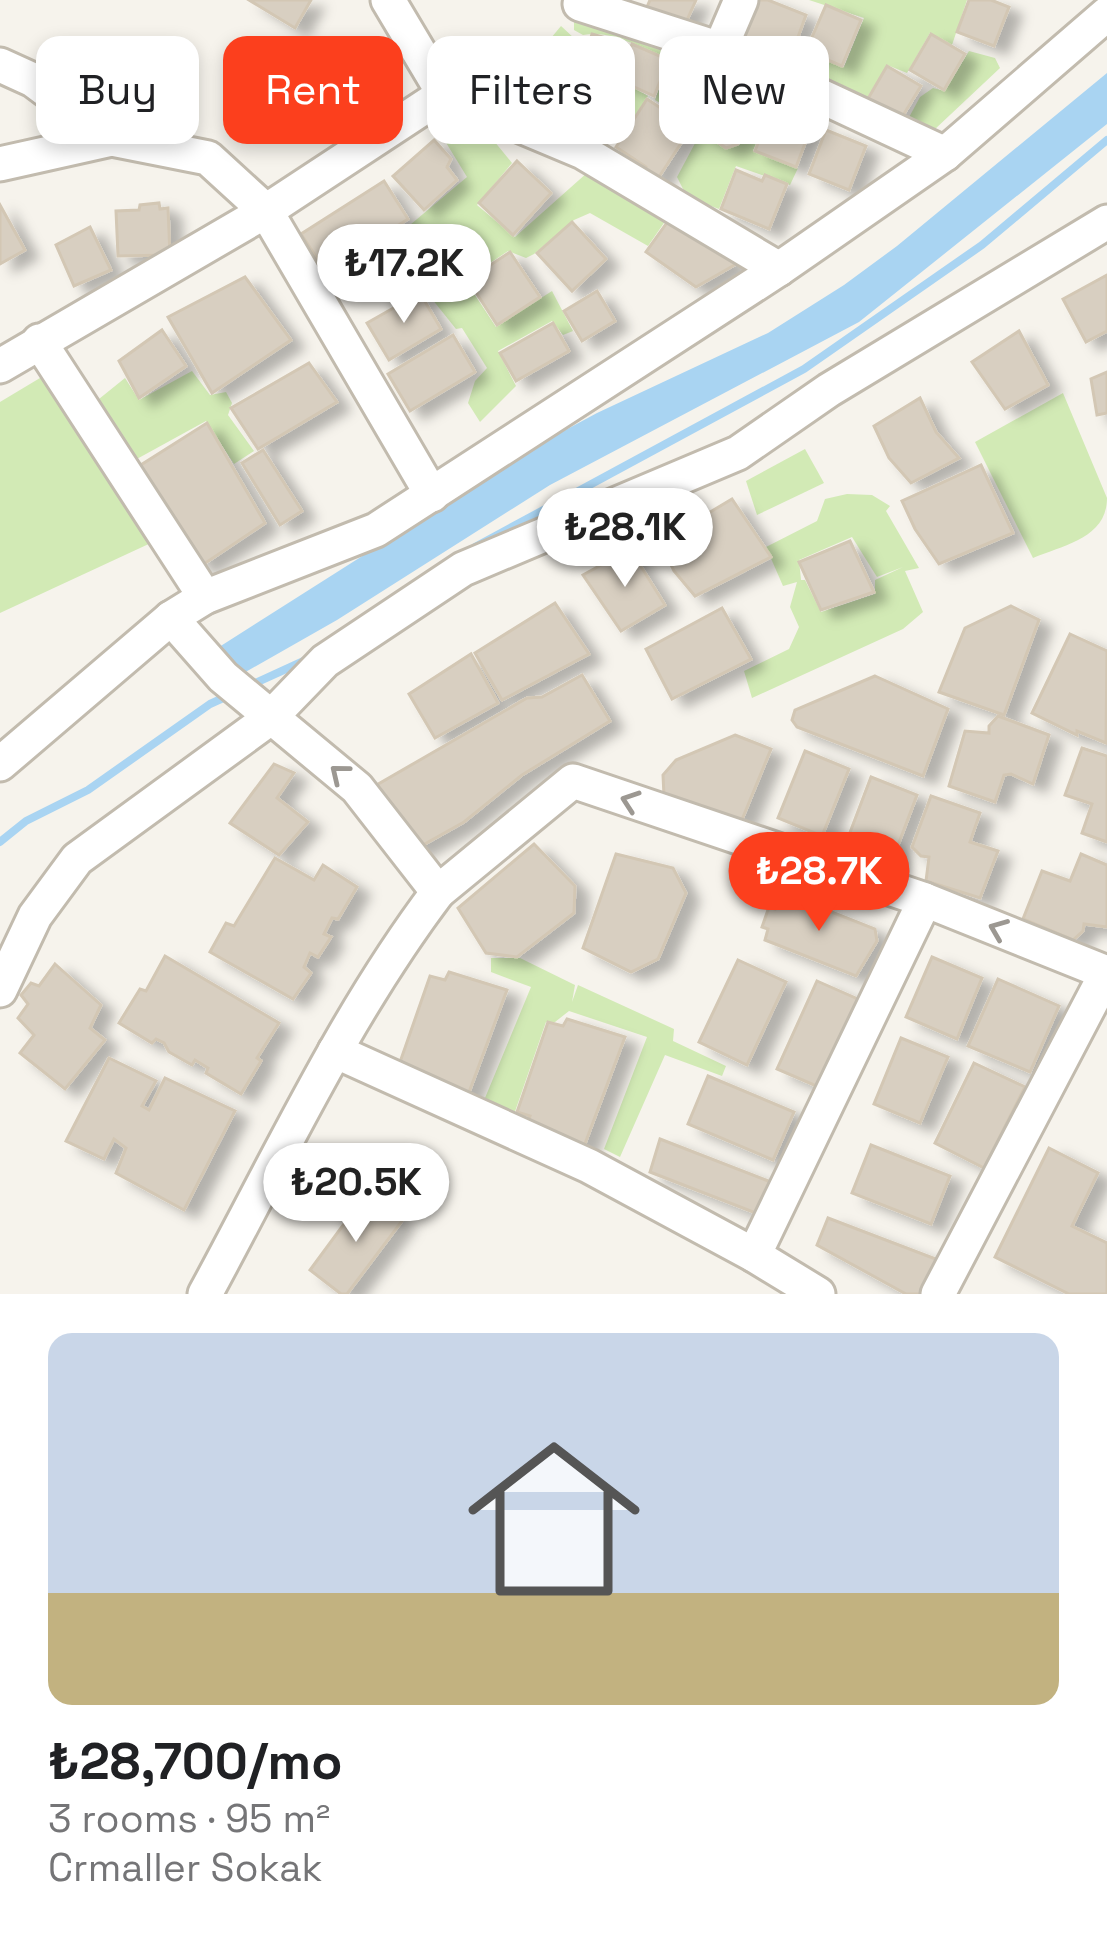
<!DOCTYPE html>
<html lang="en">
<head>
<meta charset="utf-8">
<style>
  body { margin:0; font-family:"Space Grotesk",sans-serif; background:#f6f6f6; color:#202124; height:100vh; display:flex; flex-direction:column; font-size:45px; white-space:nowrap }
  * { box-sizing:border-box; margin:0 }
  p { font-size:39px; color:#757577 }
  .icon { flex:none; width:66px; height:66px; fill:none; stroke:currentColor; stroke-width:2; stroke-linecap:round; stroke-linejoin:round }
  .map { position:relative; height:1294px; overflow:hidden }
  .panel { display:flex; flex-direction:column; background:#fff; flex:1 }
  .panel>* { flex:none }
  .top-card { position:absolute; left:36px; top:36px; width:1035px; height:108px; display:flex; gap:24px }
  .price { position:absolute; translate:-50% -102px; padding:0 27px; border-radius:42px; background:#fff; color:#222; font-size:39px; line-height:78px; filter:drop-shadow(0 3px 6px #0008) }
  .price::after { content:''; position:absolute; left:50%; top:72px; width:36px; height:27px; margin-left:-18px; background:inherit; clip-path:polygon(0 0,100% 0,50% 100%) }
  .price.current { background:#fc3f1d; color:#fff }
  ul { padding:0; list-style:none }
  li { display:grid; align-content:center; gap:24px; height:636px; padding:0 48px }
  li+li { border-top:3px solid #e0e0e0 }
  li span { display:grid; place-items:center; height:372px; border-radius:24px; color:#555 }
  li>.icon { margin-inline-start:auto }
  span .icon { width:216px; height:216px; fill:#fffc; stroke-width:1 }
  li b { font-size:51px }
  .tag { padding:0 42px; border-radius:24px; background:#fff; box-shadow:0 6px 18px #0003; font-size:42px; line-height:108px }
  .tag.current { background:#fc3f1d; color:#fff }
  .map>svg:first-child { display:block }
  .green { fill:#d2eab5; fill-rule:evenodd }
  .water { fill:#a9d4f2 }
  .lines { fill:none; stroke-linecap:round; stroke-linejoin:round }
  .stream { stroke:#a9d4f2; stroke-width:8 }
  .building { fill:#d8cfc1; stroke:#d3c7b4; stroke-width:3; filter:url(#shadow) }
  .minor-casing { stroke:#c2bbae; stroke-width:39 }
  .minor { stroke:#fff; stroke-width:33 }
  .oneway { stroke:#9c9892 }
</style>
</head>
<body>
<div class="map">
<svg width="1107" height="1294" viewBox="0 0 1107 1294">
  <defs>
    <filter id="shadow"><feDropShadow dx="13" dy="8" stdDeviation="6" flood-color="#0004"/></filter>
  </defs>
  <rect width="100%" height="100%" fill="#f6f3ec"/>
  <g class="green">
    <path d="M809,0H967L952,45L930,33L907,73L887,65L862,106L808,81L817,57L844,67L864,18Z"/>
    <path d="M574,19L718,59L728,72L694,122L655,100L669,61C644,49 612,29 583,35L574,30Z"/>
    <path d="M561,26L575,39L581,66L615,77L648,96L626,129C584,110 567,100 539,62L546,44Z"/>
    <path d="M969,51L995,58L1000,68L934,130H919L907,121L920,97L933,88L945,91Z"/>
    <path d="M756,120L765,122L753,151L798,168L790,185L736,166L719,209L687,197L677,177L701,132L726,148L739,145Z"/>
    <path d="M452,128L494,141L512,163L477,205L515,237L588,172L666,220L648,246L590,213L574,220L534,254L526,258L508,251L465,280L496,327L552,291L573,331L563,335L552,321L498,351L516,386L480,422L468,403L475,381L487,368L462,328L456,329L424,289L406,293L393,270L404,230L467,177L445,141Z"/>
    <path d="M192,371L210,395L226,392L232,403L228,415L254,451L234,464L206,421L135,460L99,399L125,378L139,400Z"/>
    <path d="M45,375L153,542L0,613V402Z"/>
    <path d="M1063,393L1107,498C1107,538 1064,545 1033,558L975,442Z"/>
    <path d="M805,449L824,483L757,515L746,481Z"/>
    <path d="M847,494L872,495L890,506L886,511L919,568L905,571L923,612L903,629L752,698L744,671L789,649L799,627L790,607L797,582L783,586L766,547L817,521L825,499ZM852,537L877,577L903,567L875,580V594L821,612L805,580H801L799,560Z"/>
    <path d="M491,958H520L575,985L572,1002L578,985L674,1029L673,1041L726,1066L722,1076L665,1055L620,1157L604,1149L647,1037L569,1011L555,1022H546L510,1126L480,1110L531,987L491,972Z"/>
  </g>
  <path class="water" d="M1107,73V124L859,322L550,485L337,620L235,678L216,649L534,447L597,413L768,333L844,285L897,246Z"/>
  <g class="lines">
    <g class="stream">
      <path d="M475,547L804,369L982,245L1107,140"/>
      <path d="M251,685L308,659"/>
      <path d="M0,842L26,821L88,790L210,704L232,694"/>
    </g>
  </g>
  <g class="building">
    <path d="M249,0H311L295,28Z"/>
    <path d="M650,0H696L682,31L644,14Z"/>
    <path d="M751,0H768L806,15L787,67L733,46Z"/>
    <path d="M969,0H991L1009,7L994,46L957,32Z"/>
    <path d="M826,5L861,20L842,66L806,51Z"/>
    <path d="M592,34L627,44L617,76L582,65Z"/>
    <path d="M931,34L965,54L944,90L910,70Z"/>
    <path d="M632,44L669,60L654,96L617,79Z"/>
    <path d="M887,66L921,86L899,122L866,102Z"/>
    <path d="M725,77L765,104L738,144L726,148L693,125Z"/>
    <path d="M647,99L691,128L655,183L645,176L646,167L616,147Z"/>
    <path d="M773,104L814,120L796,167L755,151Z"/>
    <path d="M826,130L866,146L849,190L809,174Z"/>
    <path d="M434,140L451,159L447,167L457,180L424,210L393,176Z"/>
    <path d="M517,161L551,193L513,235L479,203Z"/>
    <path d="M736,170L762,181L765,175L787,184L769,229L721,209Z"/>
    <path d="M384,181L408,219L326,272L301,234Z"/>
    <path d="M159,203L160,209L168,208L170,255L118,256L116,211L139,210L140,205Z"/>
    <path d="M0,205L25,250L0,264Z"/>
    <path d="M671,217L738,263L696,287L646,252Z"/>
    <path d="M572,222L606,259L572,291L537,253Z"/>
    <path d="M90,227L111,270L74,286L56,245Z"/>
    <path d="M510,252L540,297L497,325L468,280Z"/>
    <path d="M1107,275V331L1086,342L1063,299Z"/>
    <path d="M245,277L291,340L212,393L168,317Z"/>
    <path d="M597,291L615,321L582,341L564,311Z"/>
    <path d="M420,293L441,329L389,360L367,323Z"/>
    <path d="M553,323L569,351L516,381L500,353Z"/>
    <path d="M162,330L186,366L139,398L119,361Z"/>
    <path d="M1019,331L1048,385L1005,409L972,362Z"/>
    <path d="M453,335L475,372L410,411L388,374Z"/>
    <path d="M309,363L337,402L258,449L231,408Z"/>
    <path d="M1107,372V413L1097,415L1091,379Z"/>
    <path d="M920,398L936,432L959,458L911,483L889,458L874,426Z"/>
    <path d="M207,423L265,523L201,566L136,468Z"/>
    <path d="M263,450L302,511L280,525L242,463Z"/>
    <path d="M981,465L1013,533L939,564L915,529L902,501Z"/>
    <path d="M732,499L771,557L695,596L674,571L660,542Z"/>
    <path d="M850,541L874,592L821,610L799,562Z"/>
    <path d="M630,549L665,605L621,631L583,575Z"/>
    <path d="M555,603L589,654L502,700L475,653Z"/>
    <path d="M1011,606L1039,620L1004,715L939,692L965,628Z"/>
    <path d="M722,608L751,659L672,699L646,649Z"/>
    <path d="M1070,634L1107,651L1106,743L1077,731V735L1032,713Z"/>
    <path d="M471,654L498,703L435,738L409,694Z"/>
    <path d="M582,675L610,721L522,775L464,822L414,850L368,790L527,698L542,697Z"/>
    <path d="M875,676L948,709L923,776L797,727L792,720L795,710Z"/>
    <path d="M998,716L1049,735L1033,784L1011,774L1004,775L995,802L949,786L965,731L989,733V726Z"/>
    <path d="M735,735L771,749L741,822L664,796L663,775L676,760Z"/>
    <path d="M1082,748L1107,756V842L1082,833L1092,804L1065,795Z"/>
    <path d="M805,751L849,769L822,836L778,818Z"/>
    <path d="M274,764L294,773L277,798L308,822L279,855L230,823Z"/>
    <path d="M871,777L917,795L892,861L846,843Z"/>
    <path d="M931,796L980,813L970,842L998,851L980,898L926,881L929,857L921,856L912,847Z"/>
    <path d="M534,844L575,886L574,913L517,957L486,953L458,908Z"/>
    <path d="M616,854L673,868L686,893L658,959L631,972L583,948Z"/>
    <path d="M1081,854L1107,865V927L1084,924L1083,931L1073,940L1023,919L1042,871L1070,881Z"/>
    <path d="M275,858L314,880L323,865L357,887L338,919L332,918L324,934L331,937L318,957L310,953L304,967L311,973L293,999L210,952L226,923L234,926Z"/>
    <path d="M781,892L875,929L877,941L856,976L765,940L768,929L762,927L769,907L775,909Z"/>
    <path d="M165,956L279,1023L257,1058L261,1061L241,1094L206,1073L208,1068L195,1060L192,1065L169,1052L164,1043L156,1039L152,1043L119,1023L140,989L146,991Z"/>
    <path d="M932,957L982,978L957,1039L906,1017Z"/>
    <path d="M738,960L786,982L747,1065L699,1042Z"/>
    <path d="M55,964L101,1005L90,1028L105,1040L65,1089L20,1053L34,1035L18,1018L28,1004L21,995L31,983L39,986Z"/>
    <path d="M449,972L507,990L465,1103L399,1065L430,976L445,980Z"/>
    <path d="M998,979L1059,1006L1030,1072L968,1046Z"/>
    <path d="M817,981L860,1000L821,1088L777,1069Z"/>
    <path d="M567,1019L625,1037L583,1149L527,1124L530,1116L517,1112L548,1022L563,1026Z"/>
    <path d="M901,1038L948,1057L920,1123L874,1104Z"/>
    <path d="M109,1058L156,1081L142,1106L149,1110L165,1078L235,1111L184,1210L116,1173L126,1148L114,1139L104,1159L66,1141Z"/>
    <path d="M974,1063L1025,1087L984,1168L935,1143Z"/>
    <path d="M708,1076L794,1112L773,1160L688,1124Z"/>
    <path d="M660,1139L776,1184L766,1217L650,1172Z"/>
    <path d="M871,1145L950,1176L931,1224L852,1193Z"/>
    <path d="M1049,1148L1098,1173L1072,1226L1107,1243V1294H1069L995,1257Z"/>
    <path d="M366,1194L402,1221L347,1294H341L310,1270Z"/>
    <path d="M828,1218L941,1261L920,1294H906L817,1245Z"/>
  </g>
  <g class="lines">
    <defs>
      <g id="minor">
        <path d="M388,0L444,94"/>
        <path d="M580,4L720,49L945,154"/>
        <path d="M720,49L741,0"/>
        <path d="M0,65L33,80L112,139"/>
        <path d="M0,164L112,139L208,158L266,211L432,495"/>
        <path d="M39,341L205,597"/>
        <path d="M0,366L266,211L444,94L583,152L779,269"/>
        <path d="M171,618L223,677L357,788L438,892L573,781L925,900L1107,973"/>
        <path d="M0,764L171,618L205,597L376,530L779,269L945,154L1107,14"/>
        <path d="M0,990L35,916L77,859L269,719L325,661L463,569L738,453L829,390L1107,222"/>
        <path d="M335,1051L589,1166L754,1255"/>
        <path d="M205,1294C279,1158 345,1015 438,892"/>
        <path d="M818,1294L754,1255L925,900"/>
        <path d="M938,1294L1107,972"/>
      </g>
    </defs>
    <use href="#minor" class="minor-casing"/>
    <use href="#minor" class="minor"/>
  </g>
  <defs><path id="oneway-chevron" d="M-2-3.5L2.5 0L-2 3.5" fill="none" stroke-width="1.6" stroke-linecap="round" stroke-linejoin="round" transform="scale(3)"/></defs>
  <g class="oneway">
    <use href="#oneway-chevron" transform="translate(339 773) rotate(-141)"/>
    <use href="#oneway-chevron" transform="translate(630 801) rotate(-161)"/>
    <use href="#oneway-chevron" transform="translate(998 929) rotate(-158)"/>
  </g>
</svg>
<b class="price" style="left:404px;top:326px">₺17.2K</b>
<b class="price" style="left:625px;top:590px">₺28.1K</b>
<b class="price current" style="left:819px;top:934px">₺28.7K</b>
<b class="price" style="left:356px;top:1245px">₺20.5K</b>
<div class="top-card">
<a class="tag">Buy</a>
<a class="tag current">Rent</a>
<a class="tag">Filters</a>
<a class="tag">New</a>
</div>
</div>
<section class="panel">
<ul>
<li><span style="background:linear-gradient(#c9d6e8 70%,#c2b280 0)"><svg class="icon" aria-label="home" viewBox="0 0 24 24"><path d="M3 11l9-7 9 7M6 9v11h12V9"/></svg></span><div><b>₺28,700/mo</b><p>3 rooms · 95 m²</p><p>Crmaller Sokak</p></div></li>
</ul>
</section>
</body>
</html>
